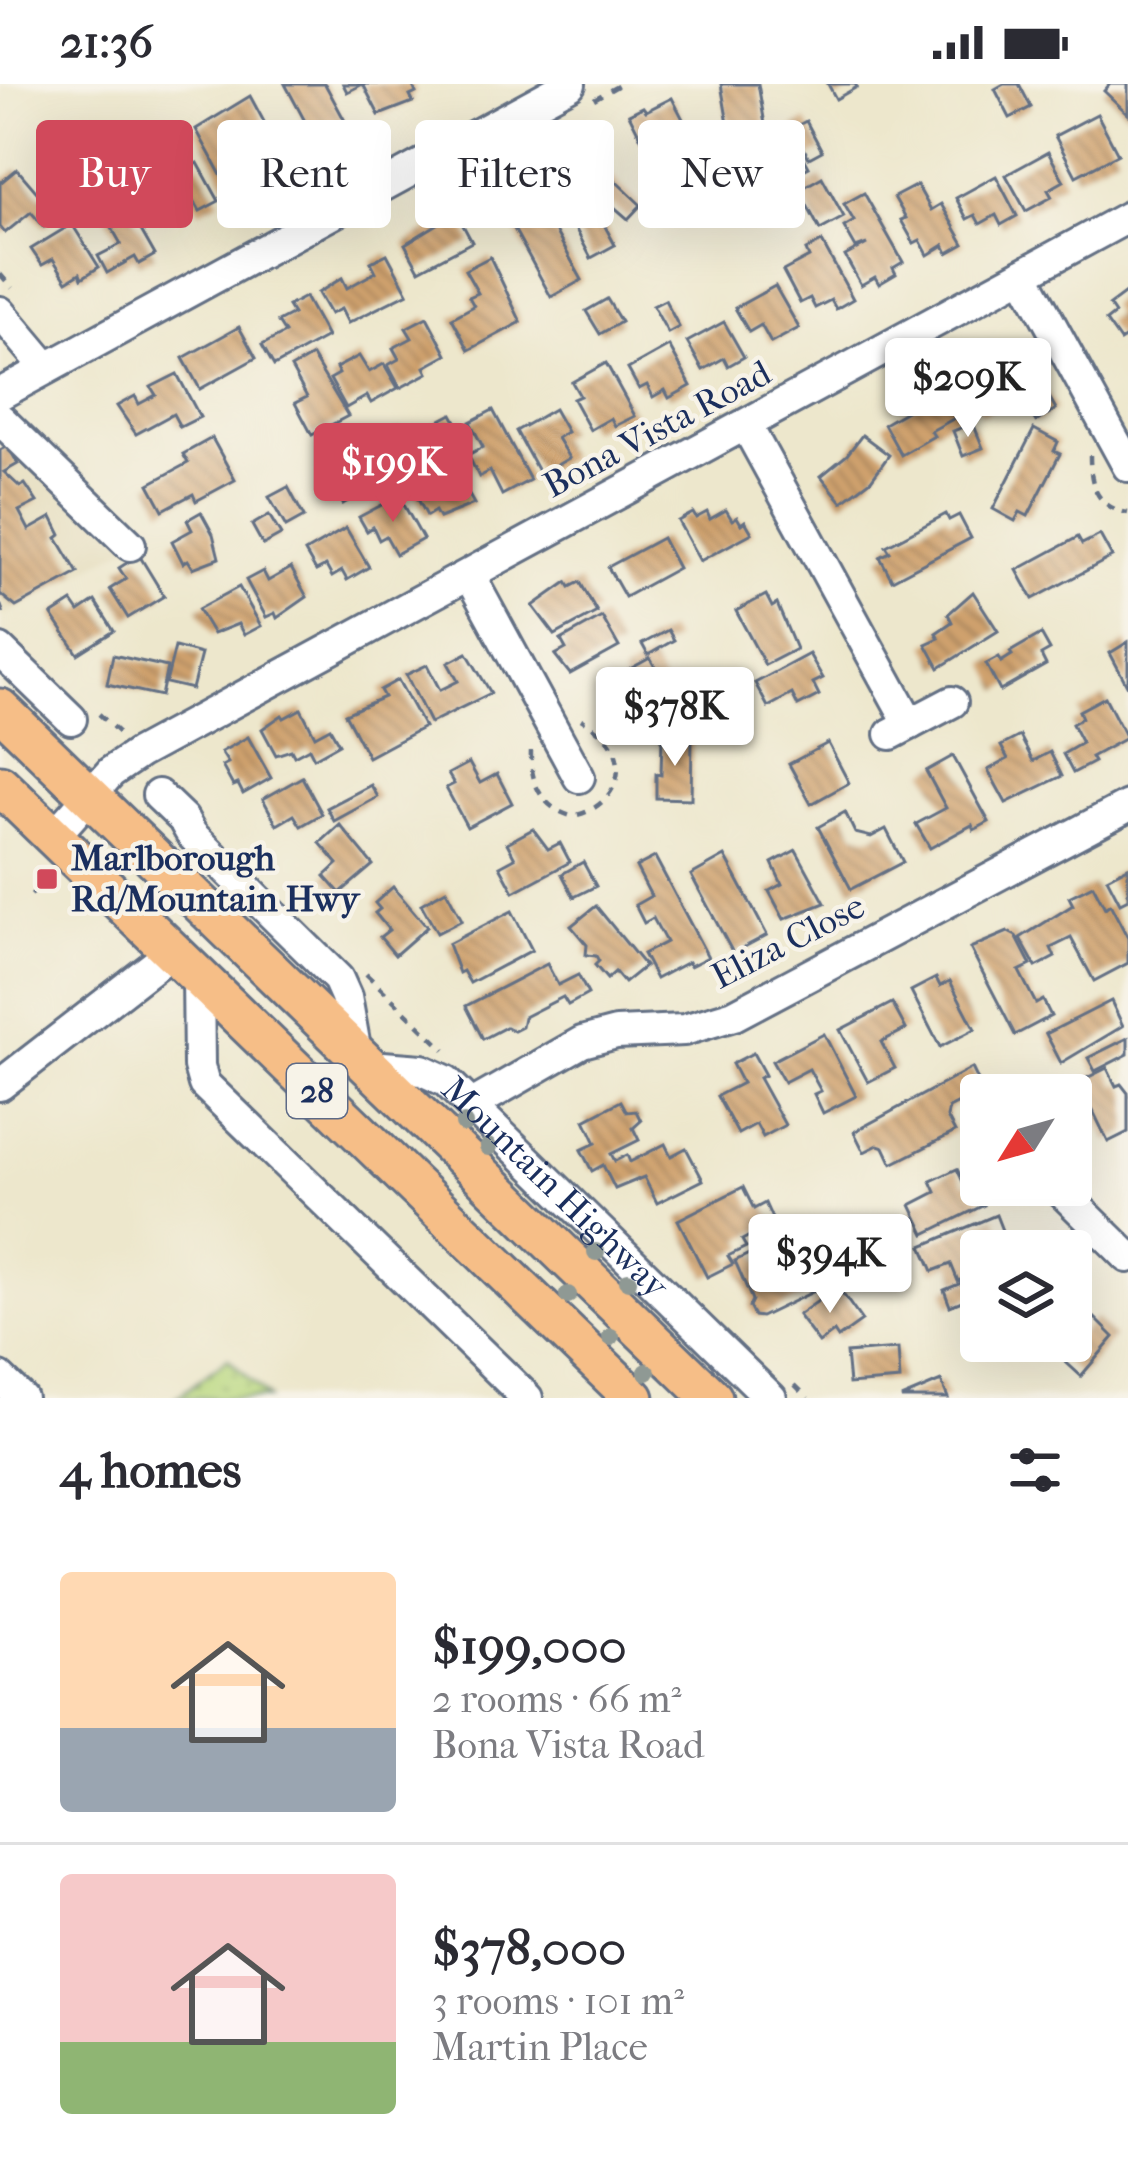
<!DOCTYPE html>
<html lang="en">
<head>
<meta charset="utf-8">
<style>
  body { margin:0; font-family:"IM FELL French Canon",serif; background:#f2f2f3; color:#2b2b33; height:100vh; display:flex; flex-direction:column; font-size:45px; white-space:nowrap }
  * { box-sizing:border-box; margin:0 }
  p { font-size:39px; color:#7c7c81 }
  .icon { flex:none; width:66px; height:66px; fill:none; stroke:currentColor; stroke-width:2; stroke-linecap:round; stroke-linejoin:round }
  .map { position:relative; height:1314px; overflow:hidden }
  .panel { display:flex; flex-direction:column; background:#fff; flex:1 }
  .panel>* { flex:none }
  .guide { position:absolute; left:36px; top:36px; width:1056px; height:108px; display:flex; gap:24px }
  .needle { width:78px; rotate:233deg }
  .buttons { position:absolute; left:960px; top:990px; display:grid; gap:24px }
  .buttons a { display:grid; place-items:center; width:132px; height:132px; border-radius:12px; background:#fff; box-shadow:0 12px 48px #0002; font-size:60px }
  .price { position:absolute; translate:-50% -102px; padding:0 27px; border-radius:12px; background:#fff; color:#222; font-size:39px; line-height:78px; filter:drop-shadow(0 3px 6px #0008) }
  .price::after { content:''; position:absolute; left:50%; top:72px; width:36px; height:27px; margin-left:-18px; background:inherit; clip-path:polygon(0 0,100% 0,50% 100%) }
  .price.selected { background:#d1495b; color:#fff }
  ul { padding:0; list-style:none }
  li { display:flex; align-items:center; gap:36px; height:300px; padding:0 60px }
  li+li { border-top:3px solid #e1e1e2 }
  li span { display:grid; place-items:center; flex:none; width:336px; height:240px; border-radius:12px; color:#555 }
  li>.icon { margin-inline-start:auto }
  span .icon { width:144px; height:144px; fill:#fffc; stroke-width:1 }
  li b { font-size:51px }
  h2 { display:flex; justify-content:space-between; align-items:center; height:144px; padding:0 60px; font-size:51px }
  .chip { padding:0 42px; border-radius:12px; background:#fff; box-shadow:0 12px 48px #0002; font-size:42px; line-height:108px }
  .chip.selected { background:#d1495b; color:#fff }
  .status { display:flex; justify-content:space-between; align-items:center; height:84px; padding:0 60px; background:#fff; direction:ltr }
  .status svg { height:33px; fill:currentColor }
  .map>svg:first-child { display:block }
  .built { fill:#e4dbba }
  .park { fill:url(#park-dots); stroke:#6a846e; stroke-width:3 }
  .building { fill:url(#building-back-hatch) }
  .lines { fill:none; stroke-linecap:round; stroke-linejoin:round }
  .minor-casing { stroke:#646f84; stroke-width:36 }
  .major-casing { stroke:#646f84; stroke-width:45 }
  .path { stroke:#646f84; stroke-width:4.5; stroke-dasharray:9 9; stroke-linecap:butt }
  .minor { stroke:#fff; stroke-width:30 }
  .major { stroke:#f6be87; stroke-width:39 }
  .tree { fill:#8f9994 }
  .poi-dot { fill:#d1495b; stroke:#f7f3e8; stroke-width:4.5 }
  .labels { text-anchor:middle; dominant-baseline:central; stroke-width:9; stroke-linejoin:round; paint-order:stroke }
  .shield { fill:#f7f3e8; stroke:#5d6a87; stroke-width:3 }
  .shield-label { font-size:33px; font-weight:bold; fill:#1b2f5e }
  .street-label { font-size:36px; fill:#1b2f5e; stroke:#f7f3e8 }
  .poi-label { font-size:36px; font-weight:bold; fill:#1b2f5e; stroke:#f7f3e8; text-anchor:start }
</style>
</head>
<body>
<div class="status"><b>21:36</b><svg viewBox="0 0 49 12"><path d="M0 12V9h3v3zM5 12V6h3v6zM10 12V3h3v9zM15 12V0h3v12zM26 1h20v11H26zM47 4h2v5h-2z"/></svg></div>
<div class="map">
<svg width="1128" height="1314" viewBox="0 0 1128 1314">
  <defs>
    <pattern id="park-dots" width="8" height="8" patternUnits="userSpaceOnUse" patternTransform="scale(3)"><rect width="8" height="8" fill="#b9d87f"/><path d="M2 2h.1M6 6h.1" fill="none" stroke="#9eba70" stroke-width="1.8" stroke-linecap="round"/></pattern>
    <pattern id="building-back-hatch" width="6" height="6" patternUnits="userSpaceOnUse" patternTransform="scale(3)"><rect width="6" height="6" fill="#cfa16d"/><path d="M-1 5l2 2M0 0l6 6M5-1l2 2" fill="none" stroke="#a7845d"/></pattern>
  </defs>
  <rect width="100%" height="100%" fill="#f7f3e8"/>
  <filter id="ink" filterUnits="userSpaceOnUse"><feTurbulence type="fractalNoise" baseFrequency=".00833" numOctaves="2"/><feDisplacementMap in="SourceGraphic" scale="24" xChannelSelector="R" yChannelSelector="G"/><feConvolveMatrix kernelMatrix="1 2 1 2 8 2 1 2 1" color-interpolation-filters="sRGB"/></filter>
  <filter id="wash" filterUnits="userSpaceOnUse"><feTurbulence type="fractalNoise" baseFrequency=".004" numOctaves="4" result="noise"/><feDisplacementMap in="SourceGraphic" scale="48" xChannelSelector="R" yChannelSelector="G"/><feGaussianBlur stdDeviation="2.7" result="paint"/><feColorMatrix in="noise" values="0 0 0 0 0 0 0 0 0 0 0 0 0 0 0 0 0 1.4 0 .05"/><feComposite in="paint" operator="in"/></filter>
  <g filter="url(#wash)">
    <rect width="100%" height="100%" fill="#ede7cc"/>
    <path class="built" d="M0,335L130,461L0,533Z"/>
    <path class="park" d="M228,1275L268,1314H176Z"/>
    <g id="blocks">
      <g class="building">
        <path d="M285,0H325L345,37L314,54Z"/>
        <path d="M343,0H412L416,9L410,12L413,18L379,31L363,0L347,8Z"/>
        <path d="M721,0H758L767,52L731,57Z"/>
        <path d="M828,0H855L857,3L836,15Z"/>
        <path d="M1004,0H1019L1031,23L1010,34L995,5Z"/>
        <path d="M1110,0H1128V30L1104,7Z"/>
        <path d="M250,12L294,93L257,112L253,105L234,115L196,45Z"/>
        <path d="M672,14L686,41L645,62L629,30L643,23L646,27Z"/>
        <path d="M1097,30L1118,70L1076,92L1055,52Z"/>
        <path d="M806,37L822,67L809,74L793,44Z"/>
        <path d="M792,51L809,83L755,111L741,84L759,75L757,70Z"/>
        <path d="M1048,68L1064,97L1048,106L1052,113L1026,127L1006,91Z"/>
        <path d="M589,72L641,121L628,135L612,121L600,133L615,161L591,174L572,138L578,135L567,123L592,101L576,84Z"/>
        <path d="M198,79L219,117L200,127L195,118L175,128L171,120L160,126L149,106Z"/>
        <path d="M17,85L41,113L53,103L69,123L44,143L31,128L5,149L0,143V99Z"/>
        <path d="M525,92L582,196L551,213L494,108Z"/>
        <path d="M996,92L1017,132L1001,141L996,131L980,140L975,131L967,135L956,114Z"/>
        <path d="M822,93L844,133L820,146L799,106Z"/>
        <path d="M917,101L931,126L941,120L964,160L948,169L944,161L928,171L920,156L914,159L901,136L906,134L894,113Z"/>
        <path d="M864,109L903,178L893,184L896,190L879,200L875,193L861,201L845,172L867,160L856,164L844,143L854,137L844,120Z"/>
        <path d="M126,120L155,171L139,180L135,173L107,189L98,172L121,160L105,132Z"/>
        <path d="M458,132L472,158L419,186L405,160L446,135L447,138Z"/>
        <path d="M72,140L99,183L82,194L80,189L67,197L53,175L42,181L31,165Z"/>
        <path d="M822,158L853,215L836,225L831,216L815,224L810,214L800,219L783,187L809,173L806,166Z"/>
        <path d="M387,170L408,209L348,239L341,225L330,230L318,209L342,194L347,204L376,188L371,178Z"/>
        <path d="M490,173L521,238L469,266L452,234L474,222L469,213L478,209L465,186Z"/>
        <path d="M775,202L799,244L771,259L761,241L749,248L735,224Z"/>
        <path d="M1128,207V252L1120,257L1106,237L1115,230L1109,221Z"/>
        <path d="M305,213L327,253L274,282L262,261L285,249L278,238L293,230L288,222Z"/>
        <path d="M607,215L621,238L600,250L586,227Z"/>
        <path d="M665,216L679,243L668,249L653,222Z"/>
        <path d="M427,233L447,271L425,283L428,289L400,304L388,281L399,275L393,264L412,254L406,244Z"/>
        <path d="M724,238L744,273L728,282L724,274L703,286L687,258Z"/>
        <path d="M239,243L256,274L200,305L183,274Z"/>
        <path d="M669,262L691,302L669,314L665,306L653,313L647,301L639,305L628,285Z"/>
        <path d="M986,269L997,288L1030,269L1044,296L982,330L961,292L972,286L968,279Z"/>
        <path d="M312,272L348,332L312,351L295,319L307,313L291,284Z"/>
        <path d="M359,272L369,288L384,280L398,304L371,319L367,312L346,324L330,295L339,290L336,284Z"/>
        <path d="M606,279L635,332L615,342L611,334L590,346L573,315L580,312L572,298Z"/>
        <path d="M177,290L200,333L180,343L173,330L136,350L117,322L135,312L139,320L156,311L151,303Z"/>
        <path d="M955,299L966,328L931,347L934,352L901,371L884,340Z"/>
        <path d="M1041,299L1056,325L1036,338L1020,312Z"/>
        <path d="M554,325L567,348L557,354L569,374L540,391L516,347Z"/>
        <path d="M493,326L530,396L502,411L490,387L479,393L468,371L483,363L470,338Z"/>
        <path d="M452,330L468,359L451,368L435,339Z"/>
        <path d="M973,339L983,364L963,372L953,347Z"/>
        <path d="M399,345L417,378L394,391L376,358Z"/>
        <path d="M1034,345L1058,358L1054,367L1060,370L1028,432L1020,428L1015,437L993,425Z"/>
        <path d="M862,351L889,371L871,396L842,418L821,392L847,371Z"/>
        <path d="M212,354L235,396L196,417L193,410L163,426L149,400L188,379L183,370Z"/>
        <path d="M8,362L18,380L4,388L20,403L25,400L37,418L19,427L29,446L52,433L61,451L57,454L78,489L16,523L0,510V366Z"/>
        <path d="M454,384L474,420L439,434L435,427L427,432L413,406Z"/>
        <path d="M344,392L355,413L343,420L331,398Z"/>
        <path d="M288,403L304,433L286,443L269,413Z"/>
        <path d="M399,412L423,455L396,470L386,452L379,456L373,443L367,447L359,433Z"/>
        <path d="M726,426L732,436L737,433L741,440L745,437L752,449L700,477L678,437L693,429L696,434L707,428L710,435Z"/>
        <path d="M201,428L213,450L219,474L193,484L188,476L183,479L172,457L192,446L187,436Z"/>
        <path d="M946,430L949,436L959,431L971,454L892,496L880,473L890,468L886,462Z"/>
        <path d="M269,431L281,451L263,461L252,441Z"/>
        <path d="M346,444L369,483L347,496L342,487L332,493L326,482L316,487L305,468Z"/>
        <path d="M1100,451L1112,473L1033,515L1017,486L1078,453L1082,460Z"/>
        <path d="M662,454L678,484L625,513L608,483Z"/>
        <path d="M139,471L164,512L128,534L110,505L126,495L119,484Z"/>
        <path d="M291,484L307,513L277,534L275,529L266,533L246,496L263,487L268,497Z"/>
        <path d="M567,498L570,503L580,498L597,528L555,551L533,522Z"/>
        <path d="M239,503L261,542L244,551L238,540L213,550L198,525Z"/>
        <path d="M973,508L998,547L939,584L926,560L939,554L936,549L952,538L948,530Z"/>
        <path d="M766,511L772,523L777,520L796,565L765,581L736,527Z"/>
        <path d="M95,517L114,547L78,570L52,531L72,518L79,528Z"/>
        <path d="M602,533L619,563L570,590L555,571L566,565L561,556Z"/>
        <path d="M668,546L674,556L648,571L642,560Z"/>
        <path d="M1041,550L1050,566L1041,571L1046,581L1000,607L986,580L999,573L1001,578L1012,571L1010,568Z"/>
        <path d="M1128,558V603L1110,569Z"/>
        <path d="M175,563L201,570L192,605L166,599Z"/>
        <path d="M467,569L491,609L430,639L406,591L427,581L440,606L458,597L448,579Z"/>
        <path d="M809,570L823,594L813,599L819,611L798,622L792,610L768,623L755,599Z"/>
        <path d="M113,571L167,583L161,612L107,600Z"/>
        <path d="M650,574L679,627L650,643L643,631L639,633L621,590Z"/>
        <path d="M398,596L424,643L368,673L345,630L384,613L380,606Z"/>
        <path d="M1105,613L1126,654L1091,673L1094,678L1073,689L1063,670L1082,659L1072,640L1082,634L1079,627Z"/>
        <path d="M301,625L315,652L330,644L339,660L314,674L309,664L294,672L291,666L276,671L262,645L282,631L284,634Z"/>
        <path d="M1020,652L1033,677L1050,668L1062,692L1006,719L988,686L1008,675L1001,662Z"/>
        <path d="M248,653L271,694L243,710L238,700L233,702L222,682L228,679L221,668Z"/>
        <path d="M662,653L692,654L691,715L656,714V690L661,691Z"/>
        <path d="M828,659L849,699L811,720L789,680Z"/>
        <path d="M953,672L989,738L974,746L972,741L930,764L916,740L946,724L926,687Z"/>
        <path d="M469,679L480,699L497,690L512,719L467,743L446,704L454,700L448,690Z"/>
        <path d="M302,693L322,730L301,742L294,731L277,741L263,715Z"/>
        <path d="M371,701L378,713L334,737L327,724Z"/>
        <path d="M845,728L855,749L871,753L886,745L903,778L851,805L818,743Z"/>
        <path d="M340,741L373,781L340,809L325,792L338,780L320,759Z"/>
        <path d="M533,745L548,765L560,759L570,778L514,808L500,782L515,774L507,759Z"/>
        <path d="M796,766L825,819L784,835L769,807L782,800L772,779Z"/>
        <path d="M725,772L767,851L733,869L691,791Z"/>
        <path d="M655,773L708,873L690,882L688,878L656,895L643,870L666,858L653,834L644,839L635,821L651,812L636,783Z"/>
        <path d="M583,778L596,802L574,813L562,790Z"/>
        <path d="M1128,783V815L1120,819L1107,794Z"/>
        <path d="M1093,801L1105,824L1110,820L1128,854V879L1094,897L1071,854L1051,864L1055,873L1036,883L1020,854L1073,821L1069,813Z"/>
        <path d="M393,803L427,843L395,871L380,853L389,846L375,829L380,825L375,819Z"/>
        <path d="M446,806L462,836L437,849L421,820Z"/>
        <path d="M596,822L645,882L624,899L615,888L607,895L595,881L599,877L596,872L586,871L587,861L571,842Z"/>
        <path d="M512,827L532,866L470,899L463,887L459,889L448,860Z"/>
        <path d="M1008,848L1016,852L1031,881L1019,887L1036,920L1043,916L1051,932L1015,951L970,864Z"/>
        <path d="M547,880L558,901L578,891L588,910L568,921L563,913L524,933L522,943L514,947L506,943L483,955L466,922Z"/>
        <path d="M936,894L940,902L950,897L975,945L940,963L911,907Z"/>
        <path d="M1111,917L1123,942L1061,979L1046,950Z"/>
        <path d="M892,919L906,945L881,958L895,984L868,998L840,946Z"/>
        <path d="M824,950L856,1012L823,1029L814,1010L821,1007L809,985L784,998L772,977Z"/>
        <path d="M1128,954V970L1095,987L1088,974Z"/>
        <path d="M753,969L765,991L759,994L785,1041L763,1053L756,1040L738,1050L717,1012L742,999L732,980Z"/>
        <path d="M972,984L983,1007L949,1024L947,1033L955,1048L892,1080L884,1063L878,1061L864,1068L854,1048Z"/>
        <path d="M1107,984L1116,1002L1121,1000L1128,1009V1048L1108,1058L1079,998Z"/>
        <path d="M621,1017L627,1028L636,1027L641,1037L633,1044L639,1056L611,1070L615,1077L627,1071L630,1078L665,1060L671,1072L686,1064L703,1096L657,1119L644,1093L615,1105L603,1081L592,1087L581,1066L596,1059L585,1036Z"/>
        <path d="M957,1085L964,1100L972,1097L984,1121L925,1150L911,1121L936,1108L931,1097Z"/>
        <path d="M743,1103L754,1125L765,1119L774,1139L742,1156L746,1163L728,1172L733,1180L707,1193L678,1136Z"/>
        <path d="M996,1131L1003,1149L995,1153L1000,1167H981V1188L958,1197L951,1180L933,1187L922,1162Z"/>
        <path d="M755,1167L764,1184L799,1167L808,1185L817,1180L827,1201L761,1233L754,1232L749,1223L752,1216L735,1177Z"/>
        <path d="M981,1191V1209L950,1222L944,1206Z"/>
        <path d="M838,1203L862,1237L838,1254L834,1248L819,1259L798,1231Z"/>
        <path d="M1095,1234L1114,1253L1081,1292L1059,1272Z"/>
        <path d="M898,1265L900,1296L849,1300L846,1269Z"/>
        <path d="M941,1297L948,1314H901Z"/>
      </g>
    </g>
  </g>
  <g filter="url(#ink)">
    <use href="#blocks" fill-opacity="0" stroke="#646f84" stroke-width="3"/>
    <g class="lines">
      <defs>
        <g id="minor">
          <path d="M1023,190L1128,382"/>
          <path d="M0,228L47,284"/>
          <path d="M0,310L570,0"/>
          <path d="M0,335L130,461"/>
          <path d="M746,341L910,640"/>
          <path d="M469,491L579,693"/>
          <path d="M0,566L71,635"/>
          <path d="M891,650L952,618"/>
          <path d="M158,711L183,735L192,751L338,895L346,913L356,969"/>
          <path d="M53,753L111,688L139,669L1128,133"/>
          <path d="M198,891L199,982L204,1000L527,1314"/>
          <path id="s1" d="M370,982L422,986L446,997L771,1314"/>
          <path d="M0,1001L173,867"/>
          <path d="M472,1021L582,958L616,949L684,946L734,931L1128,722"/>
          <path d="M1055,1101L1128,1173"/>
          <path d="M0,1294L21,1314"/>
        </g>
        <g id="major">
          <path d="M0,625L712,1314"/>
          <path d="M0,701L634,1314"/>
        </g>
      </defs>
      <use href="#minor" class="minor-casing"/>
      <use href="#major" class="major-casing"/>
      <g class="path">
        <path d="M594,15L621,0"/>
        <path d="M0,190L12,204"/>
        <path d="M1090,371C1090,401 1096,423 1128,429"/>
        <path d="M0,521L6,538"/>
        <path d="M99,630L121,651"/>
        <path d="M531,667C530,697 540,723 571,732C605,728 631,693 611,660C604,650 592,642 581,635"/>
        <path d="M31,811L47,795"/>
        <path d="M366,890L445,966"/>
        <path d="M1002,1011L1033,1002L1053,1011"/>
        <path d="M795,1301L808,1314"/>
      </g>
      <use href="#minor" class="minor"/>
      <use href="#major" class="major"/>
    </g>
    <g class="tree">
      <circle cx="464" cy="1040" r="9"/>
      <circle cx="488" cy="1063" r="9"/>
      <circle cx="596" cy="1168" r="9"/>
      <circle cx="628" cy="1197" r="9"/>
      <circle cx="568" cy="1211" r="9"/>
      <circle cx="611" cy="1253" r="9"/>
      <circle cx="647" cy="1288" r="9"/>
    </g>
  </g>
  <rect class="poi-dot" x="35" y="783" width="24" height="24" rx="6"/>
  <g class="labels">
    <rect class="shield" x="287" y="980" width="60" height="54" rx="9"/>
    <g class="shield-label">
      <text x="317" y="1007">28</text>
    </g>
    <g class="street-label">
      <text transform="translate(657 345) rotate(-28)">Bona Vista Road</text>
      <text transform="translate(788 857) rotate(-27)">Eliza Close</text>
      <text stroke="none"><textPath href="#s1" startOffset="231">Mountain Highway</textPath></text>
    </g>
    <g class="poi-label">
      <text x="71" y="774">Marlborough<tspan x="71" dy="41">Rd/Mountain Hwy</tspan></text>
    </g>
  </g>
</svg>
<div class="buttons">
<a><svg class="needle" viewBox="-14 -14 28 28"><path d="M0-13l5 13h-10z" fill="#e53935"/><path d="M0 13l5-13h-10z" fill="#7c7c81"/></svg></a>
<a><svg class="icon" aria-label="layers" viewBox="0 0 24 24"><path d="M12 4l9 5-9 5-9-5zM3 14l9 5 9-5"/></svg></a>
</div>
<b class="price" style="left:968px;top:356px">$209K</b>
<b class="price selected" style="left:393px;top:441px">$199K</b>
<b class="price" style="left:675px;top:685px">$378K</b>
<b class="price" style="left:830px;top:1232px">$394K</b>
<div class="guide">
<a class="chip selected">Buy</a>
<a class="chip">Rent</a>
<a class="chip">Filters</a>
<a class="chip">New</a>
</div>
</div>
<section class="panel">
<h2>4 homes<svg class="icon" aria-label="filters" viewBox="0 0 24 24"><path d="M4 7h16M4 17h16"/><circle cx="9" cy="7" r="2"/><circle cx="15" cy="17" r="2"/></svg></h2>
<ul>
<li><span style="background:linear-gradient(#ffd9b3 65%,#9aa5b1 0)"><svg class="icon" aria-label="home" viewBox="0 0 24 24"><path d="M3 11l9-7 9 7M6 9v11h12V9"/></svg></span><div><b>$199,000</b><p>2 rooms · 66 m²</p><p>Bona Vista Road</p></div></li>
<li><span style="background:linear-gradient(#f6c9c9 70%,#8fb573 0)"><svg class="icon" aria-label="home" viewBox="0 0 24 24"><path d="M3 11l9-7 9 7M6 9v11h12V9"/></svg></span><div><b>$378,000</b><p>3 rooms · 101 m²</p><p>Martin Place</p></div></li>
</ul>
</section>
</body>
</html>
